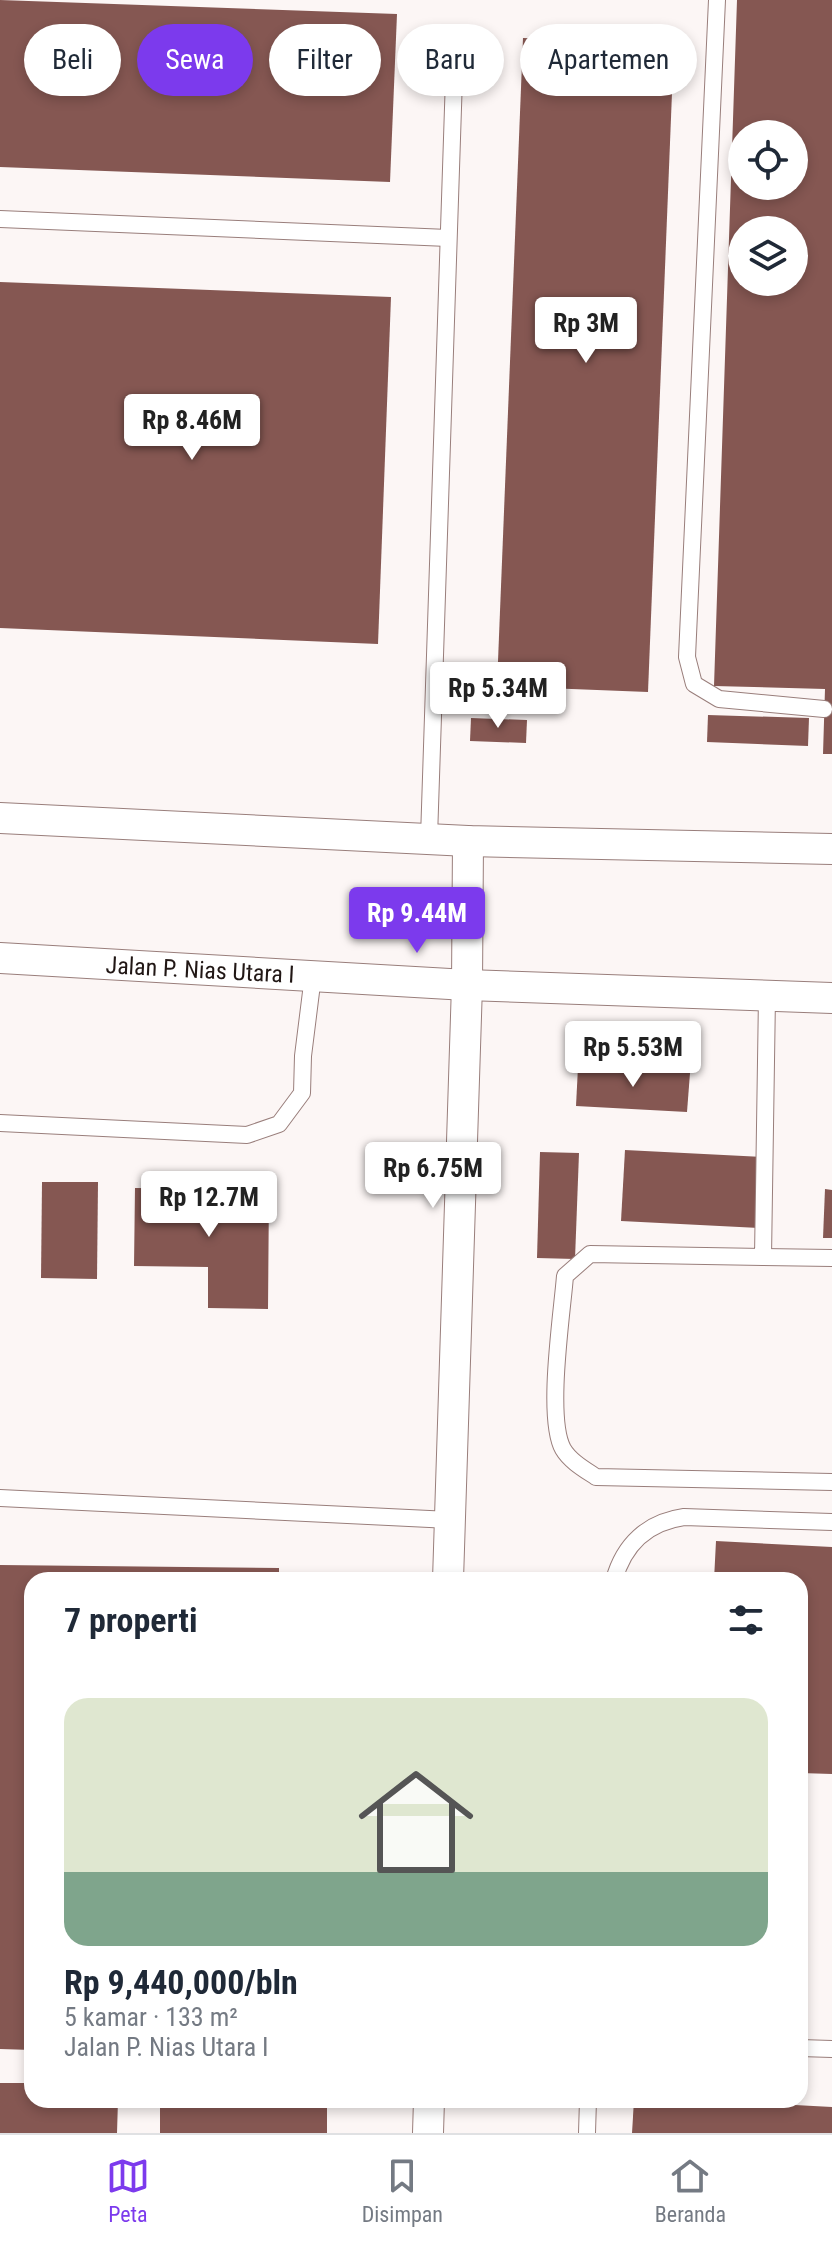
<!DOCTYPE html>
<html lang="id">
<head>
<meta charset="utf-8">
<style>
  body { margin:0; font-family:"Roboto Condensed",sans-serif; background:#f6f6f7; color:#1f2937; height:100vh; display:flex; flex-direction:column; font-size:30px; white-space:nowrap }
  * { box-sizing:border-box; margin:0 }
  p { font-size:26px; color:#747a83 }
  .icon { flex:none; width:44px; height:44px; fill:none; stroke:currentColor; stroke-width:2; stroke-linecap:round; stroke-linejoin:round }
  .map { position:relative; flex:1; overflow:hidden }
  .side { position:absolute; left:24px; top:1572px; width:784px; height:536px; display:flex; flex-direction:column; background:#fff; border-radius:24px; box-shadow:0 4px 12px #0003 }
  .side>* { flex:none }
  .top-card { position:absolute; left:24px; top:24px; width:784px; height:72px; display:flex; gap:16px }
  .fabs { position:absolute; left:728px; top:120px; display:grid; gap:16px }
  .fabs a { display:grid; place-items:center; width:80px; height:80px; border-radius:50%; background:#fff; box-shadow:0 4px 12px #0003; font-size:40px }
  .price { position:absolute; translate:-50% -68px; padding:0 18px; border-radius:8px; background:#fff; color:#222; font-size:26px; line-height:52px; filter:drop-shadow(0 2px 4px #0008) }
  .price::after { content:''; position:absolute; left:50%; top:48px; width:24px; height:18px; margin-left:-12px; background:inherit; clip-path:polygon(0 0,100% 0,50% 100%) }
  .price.active { background:#7c3aed; color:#fff }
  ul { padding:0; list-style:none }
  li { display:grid; align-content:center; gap:16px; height:424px; padding:0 40px }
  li+li { border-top:2px solid #e0e1e3 }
  li span { display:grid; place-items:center; height:248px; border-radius:24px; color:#555 }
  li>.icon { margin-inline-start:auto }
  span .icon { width:144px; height:144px; fill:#fffc; stroke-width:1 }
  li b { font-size:34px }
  h2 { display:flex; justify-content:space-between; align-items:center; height:96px; padding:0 40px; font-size:34px }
  .chip { padding:0 28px; border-radius:36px; background:#fff; box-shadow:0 4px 12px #0003; font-size:28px; line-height:72px }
  .chip.active { background:#7c3aed; color:#fff }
  .tabs { display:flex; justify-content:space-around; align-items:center; height:112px; border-top:2px solid #e0e1e3; background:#fff; font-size:22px; color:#747a83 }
  .tabs a { display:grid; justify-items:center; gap:4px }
  .tabs .active { color:#7c3aed }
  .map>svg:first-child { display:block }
  .building { fill:#855752; fill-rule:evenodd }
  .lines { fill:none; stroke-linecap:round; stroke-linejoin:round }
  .service-casing { stroke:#997e7b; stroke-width:18 }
  .minor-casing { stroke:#997e7b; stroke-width:32 }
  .service { stroke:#fff; stroke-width:16 }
  .minor { stroke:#fff; stroke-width:30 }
  .labels { text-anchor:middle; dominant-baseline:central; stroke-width:8; stroke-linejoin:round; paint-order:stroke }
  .street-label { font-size:24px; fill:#211715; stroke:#fff }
</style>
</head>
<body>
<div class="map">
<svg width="832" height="2133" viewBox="0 0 832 2133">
  <rect width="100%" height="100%" fill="#fcf6f5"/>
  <g class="building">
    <path d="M0,0L397,14L390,182L0,167Z"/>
    <path d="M737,0H832V754H823L825,689L714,686ZM742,134H794V186H742ZM742,230H794V282H742Z"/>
    <path d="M523,38L674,43L648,692L497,686Z"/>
    <path d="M0,282L391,297L378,644L0,628Z"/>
    <path d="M708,715L809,718L808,746L707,742Z"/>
    <path d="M471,718L527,720L526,743L470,741Z"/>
    <path d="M578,1067L690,1073L687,1112L576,1106Z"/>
    <path d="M625,1150L763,1157L759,1228L621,1221Z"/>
    <path d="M540,1152L579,1153L575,1259L537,1258Z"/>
    <path d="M42,1182H98L97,1279L41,1278Z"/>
    <path d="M135,1188L269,1189L268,1309L208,1308V1267L134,1266Z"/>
    <path d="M825,1189L832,1190V1238H823Z"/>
    <path d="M716,1541L832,1547V1774L800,1773V1580H714Z"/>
    <path d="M0,1565L279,1568V1580H32V2050L0,2049Z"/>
    <path d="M0,2083H32V2100H118L117,2133H0Z"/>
    <rect x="160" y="2100" width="167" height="33"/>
    <path d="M634,2100H704L832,2107V2133H632Z"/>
  </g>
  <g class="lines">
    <defs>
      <g id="service">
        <path d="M717,0L687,657L694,684L719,699L824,709"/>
        <path d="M0,219L448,238"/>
        <path d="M429,838L455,47"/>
        <path d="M767,996L763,1257L590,1254L565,1276C562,1314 546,1418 563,1449C570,1461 584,1469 596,1477L832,1482"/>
        <path d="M0,1123L247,1135L279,1124L302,1093L303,1056L313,976"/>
        <path d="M763,1257L832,1258"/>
        <path d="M0,1498L450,1520"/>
        <path d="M614,1580C624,1544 648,1522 684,1517L832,1522"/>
        <path d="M800,2048L832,2049"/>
        <path d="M587,2133L588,2100"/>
      </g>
      <g id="minor">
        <path d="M0,818L468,841L832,849"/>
        <path d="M0,958L467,985L832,998"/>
        <path d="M448,1580L467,985L468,841"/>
        <path d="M428,2133L429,2100"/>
      </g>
    </defs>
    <use href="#service" class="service-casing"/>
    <use href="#minor" class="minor-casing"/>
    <use href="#service" class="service"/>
    <use href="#minor" class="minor"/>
  </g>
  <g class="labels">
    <g class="street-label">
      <text transform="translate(200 970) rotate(3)">Jalan P. Nias Utara I</text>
    </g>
  </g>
</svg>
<div class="fabs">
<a><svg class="icon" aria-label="locate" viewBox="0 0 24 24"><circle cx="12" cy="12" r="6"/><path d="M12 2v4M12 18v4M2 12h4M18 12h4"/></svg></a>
<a><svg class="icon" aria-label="layers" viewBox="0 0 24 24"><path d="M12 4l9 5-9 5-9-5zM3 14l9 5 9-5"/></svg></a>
</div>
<b class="price" style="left:586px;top:365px">Rp 3M</b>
<b class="price" style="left:192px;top:462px">Rp 8.46M</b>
<b class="price" style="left:498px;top:730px">Rp 5.34M</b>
<b class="price active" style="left:417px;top:955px">Rp 9.44M</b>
<b class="price" style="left:633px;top:1089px">Rp 5.53M</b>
<b class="price" style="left:433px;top:1210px">Rp 6.75M</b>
<b class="price" style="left:209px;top:1239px">Rp 12.7M</b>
<div class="top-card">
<a class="chip">Beli</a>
<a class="chip active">Sewa</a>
<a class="chip">Filter</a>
<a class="chip">Baru</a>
<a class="chip">Apartemen</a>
</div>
<section class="side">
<h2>7 properti<svg class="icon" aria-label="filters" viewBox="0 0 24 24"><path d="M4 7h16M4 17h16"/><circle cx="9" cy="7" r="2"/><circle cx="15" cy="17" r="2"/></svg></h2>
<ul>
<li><span style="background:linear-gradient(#dfe7d0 70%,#7fa58c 0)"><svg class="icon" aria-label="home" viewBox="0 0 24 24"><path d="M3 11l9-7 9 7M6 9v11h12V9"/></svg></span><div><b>Rp 9,440,000/bln</b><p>5 kamar · 133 m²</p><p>Jalan P. Nias Utara I</p></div></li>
</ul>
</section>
</div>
<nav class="tabs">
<a class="active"><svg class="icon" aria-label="map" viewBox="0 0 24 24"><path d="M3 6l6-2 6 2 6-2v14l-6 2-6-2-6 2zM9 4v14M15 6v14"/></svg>Peta</a>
<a><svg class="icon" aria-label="saved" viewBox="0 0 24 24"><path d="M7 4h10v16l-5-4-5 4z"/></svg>Disimpan</a>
<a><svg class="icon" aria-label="home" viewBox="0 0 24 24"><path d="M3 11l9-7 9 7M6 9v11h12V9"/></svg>Beranda</a>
</nav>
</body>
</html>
